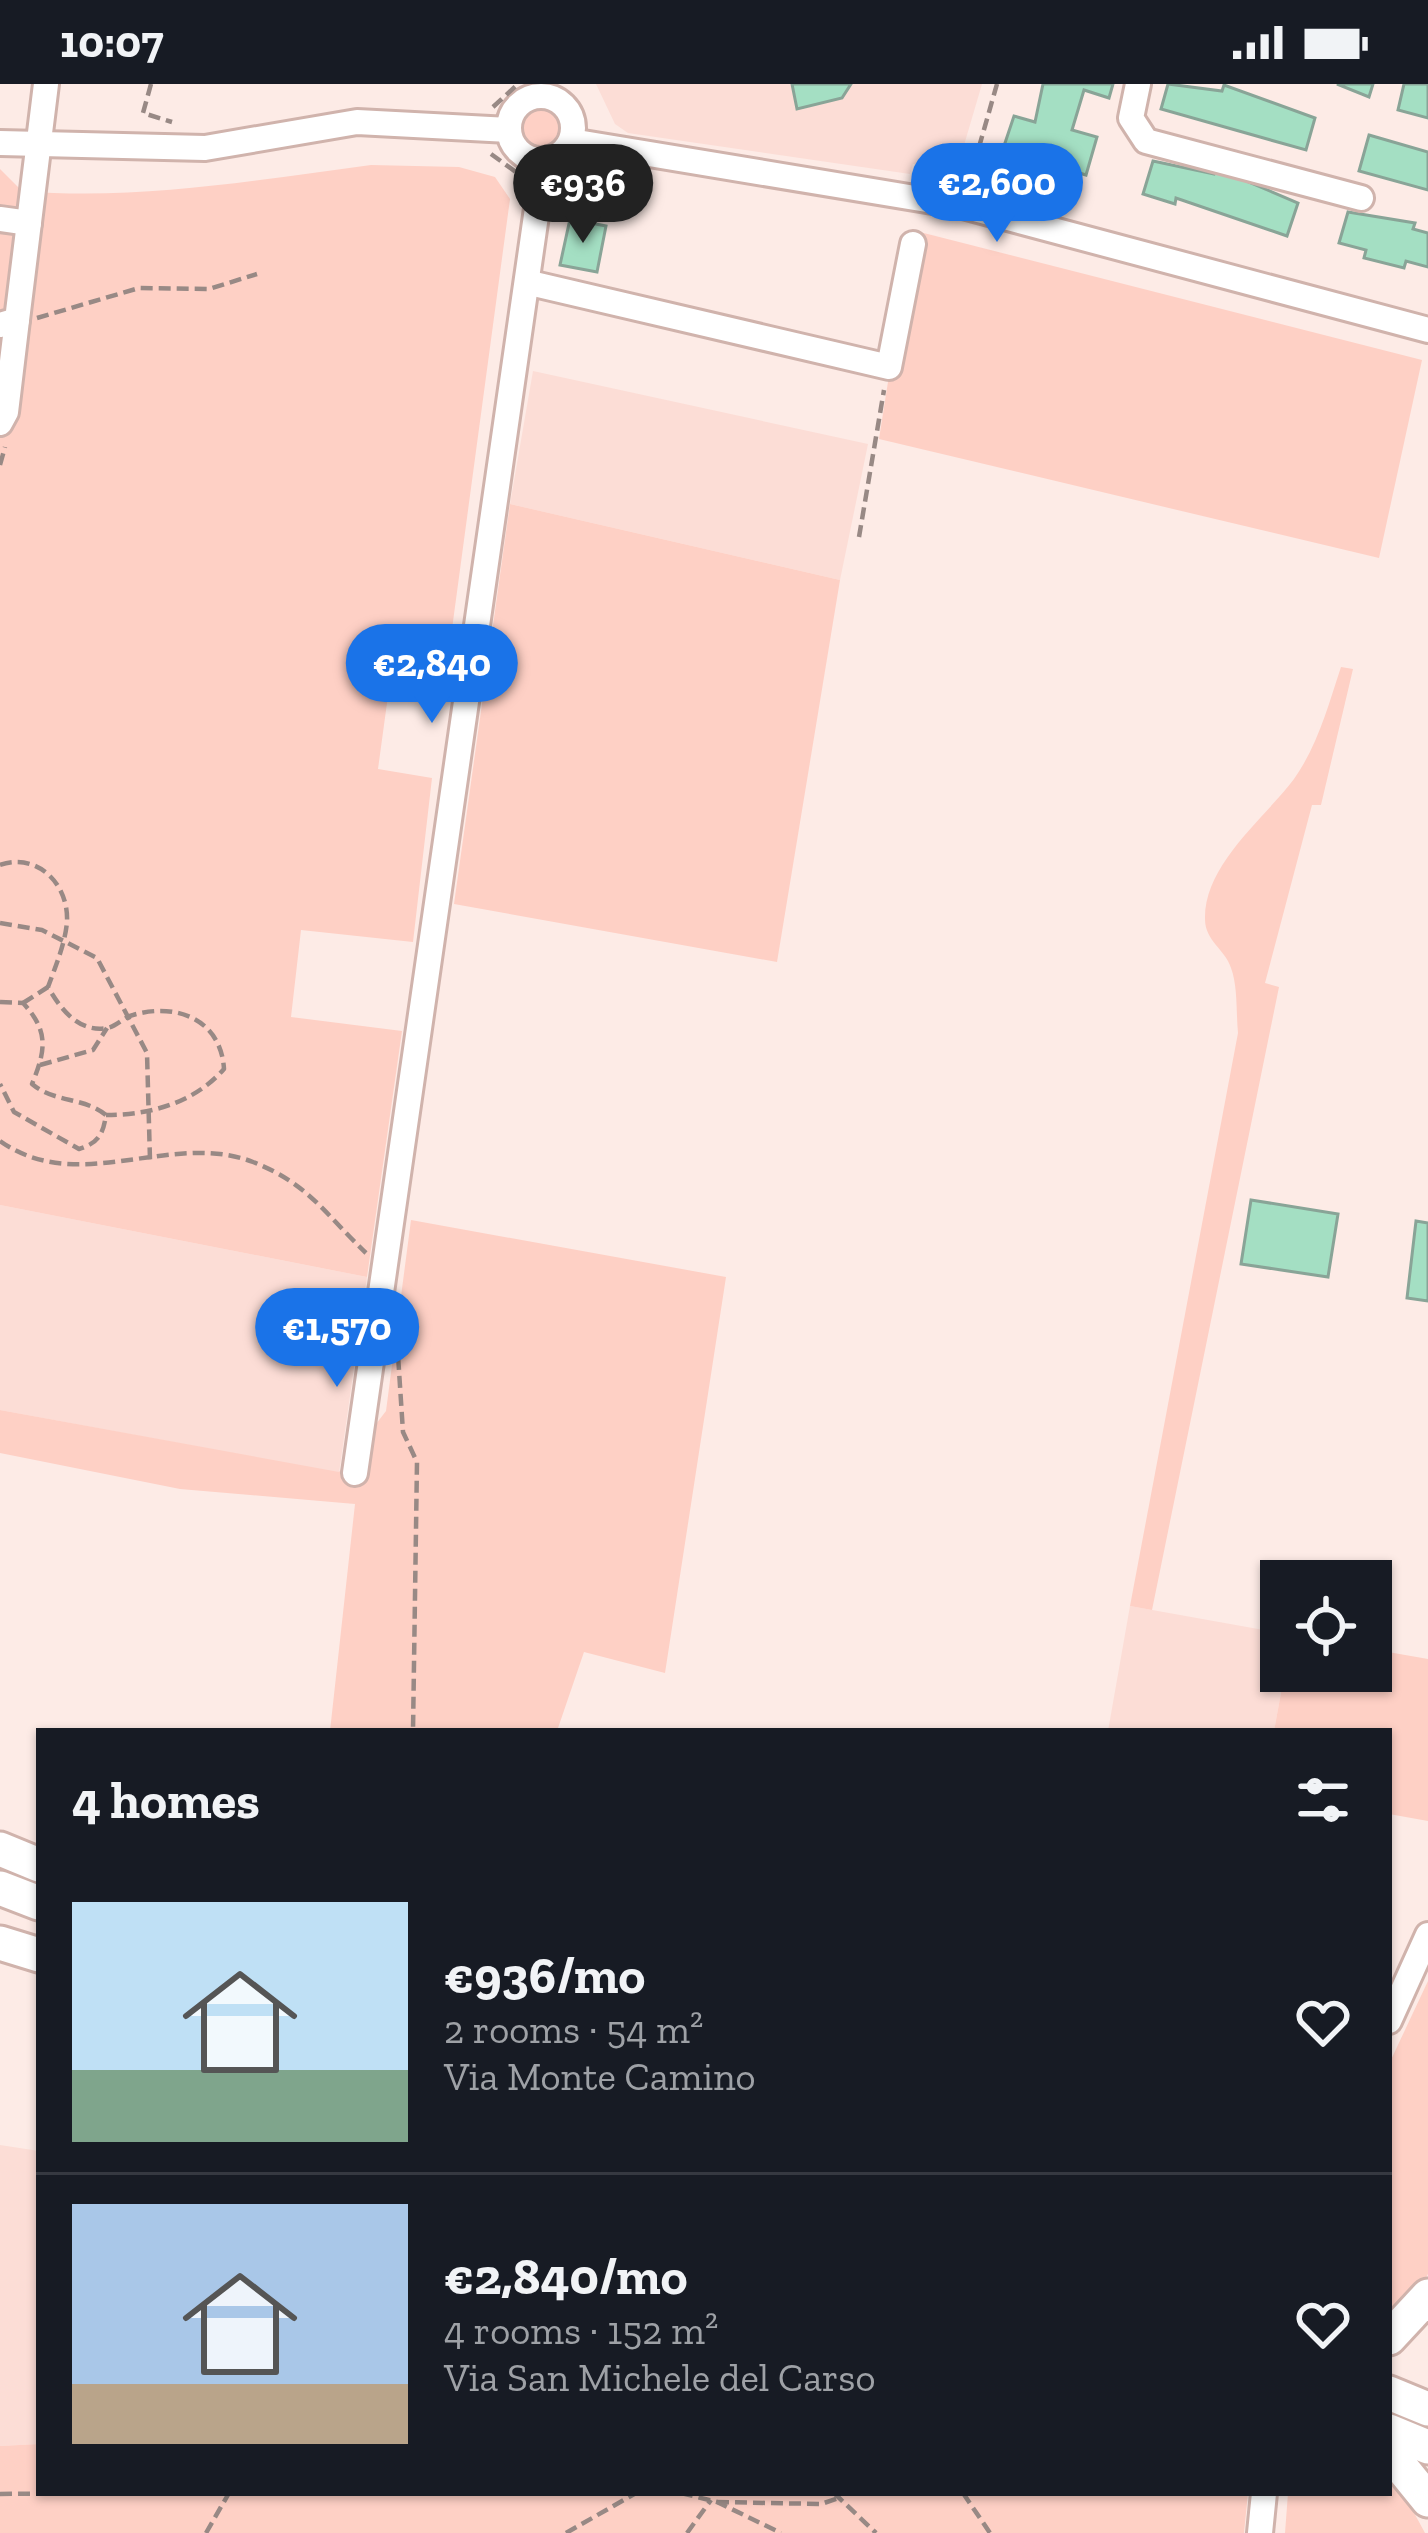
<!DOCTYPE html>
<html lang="en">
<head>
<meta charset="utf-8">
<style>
  body { margin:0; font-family:"Zilla Slab",serif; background:#20242c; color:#f1f3f6; height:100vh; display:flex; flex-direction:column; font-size:45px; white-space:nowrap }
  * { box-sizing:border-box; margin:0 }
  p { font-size:39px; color:#9ea1a6 }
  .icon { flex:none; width:66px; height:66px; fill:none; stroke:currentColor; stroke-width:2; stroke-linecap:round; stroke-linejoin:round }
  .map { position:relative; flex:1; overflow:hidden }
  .panel { position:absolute; left:36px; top:1644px; width:1356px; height:768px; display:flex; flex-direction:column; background:#171b24; border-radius:0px; box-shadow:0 3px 9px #0004 }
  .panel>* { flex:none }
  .controls { position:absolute; left:1260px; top:1476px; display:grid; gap:24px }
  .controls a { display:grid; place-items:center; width:132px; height:132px; border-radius:0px; background:#171b24; box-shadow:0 3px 9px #0004; font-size:60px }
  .price { position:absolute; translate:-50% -102px; padding:0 27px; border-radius:42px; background:#1a73e8; color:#fff; font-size:39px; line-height:78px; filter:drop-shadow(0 3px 6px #0008) }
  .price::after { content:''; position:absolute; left:50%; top:72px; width:36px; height:27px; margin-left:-18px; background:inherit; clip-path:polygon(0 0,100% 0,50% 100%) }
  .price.selected { background:#222; color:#fff }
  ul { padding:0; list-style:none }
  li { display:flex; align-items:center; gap:36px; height:300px; padding:0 36px }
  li+li { border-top:3px solid #363941 }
  li span { display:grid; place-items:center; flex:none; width:336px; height:240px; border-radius:0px; color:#555 }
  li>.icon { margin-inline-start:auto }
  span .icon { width:144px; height:144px; fill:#fffc; stroke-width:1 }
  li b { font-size:51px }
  h2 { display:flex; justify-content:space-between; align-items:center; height:144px; padding:0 36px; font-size:51px }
  .status { display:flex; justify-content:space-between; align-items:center; height:84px; padding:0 60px; background:#171b24; direction:ltr }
  .status svg { height:33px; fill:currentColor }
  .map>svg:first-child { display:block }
  .built { fill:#fcddd6 }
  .green { fill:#fed0c5 }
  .building { fill:#a4dfc3; stroke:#89a497; stroke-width:3 }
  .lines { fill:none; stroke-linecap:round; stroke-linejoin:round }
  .minor-casing { stroke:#d0b3ac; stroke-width:30 }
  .highway-casing { stroke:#d0b3ac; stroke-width:39 }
  .path { stroke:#988985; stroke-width:4.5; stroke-dasharray:12 6; stroke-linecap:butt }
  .minor { stroke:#fff; stroke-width:24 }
  .highway { stroke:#fff; stroke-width:33 }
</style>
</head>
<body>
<div class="status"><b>10:07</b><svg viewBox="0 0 49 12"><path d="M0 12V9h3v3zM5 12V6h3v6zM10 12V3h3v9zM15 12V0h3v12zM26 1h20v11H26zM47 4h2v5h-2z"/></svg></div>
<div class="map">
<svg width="1428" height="2449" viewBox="0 0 1428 2449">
  <rect width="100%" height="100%" fill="#fdebe6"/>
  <g class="built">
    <path d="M596,0H982L957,85L913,80L910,90L628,49L615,40Z"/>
    <path d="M533,287L868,360L840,496L510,420Z"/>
    <path d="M0,1121L367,1193L339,1389L0,1326Z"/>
    <path d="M1130,1522L1281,1549L1285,1587L1274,1647H1108Z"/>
    <path d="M0,2061L39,2067V2360L0,2362Z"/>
  </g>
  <g class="green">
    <circle cx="542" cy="44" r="20"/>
    <path d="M371,81L459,83L495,93L510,115L447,582L393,575L378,685L432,694L413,858L301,846L291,933L402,947L367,1193L0,1121V85L22,107C138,117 256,96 371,81Z"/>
    <path d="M912,146L1422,276L1379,474L879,355Z"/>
    <path d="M510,420L840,496L777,878L454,820Z"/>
    <path d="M1341,583L1353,585L1321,721H1312L1265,899L1279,903L1152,1526L1130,1522L1238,949C1236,929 1238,903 1231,884C1225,865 1205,857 1205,835C1204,780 1265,734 1294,695C1318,661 1328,622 1341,583Z"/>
    <path d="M411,1136L726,1193L665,1589L584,1568L557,1647H330L355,1420L180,1405L0,1369V1326L339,1388L386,1327Z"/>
    <path d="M1371,1565L1428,1575V1737L1389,1730V1647H1274L1285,1587H1371Z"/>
    <path d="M1428,1897V2190L1415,2214L1389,2238V1980Z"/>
    <path d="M39,2360V2409H1248L1244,2449H0V2362Z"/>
    <path d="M1389,2398L1405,2412L1425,2449H1285L1288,2409H1389Z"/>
  </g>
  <g class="building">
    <path d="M792,0H851L842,14L797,25Z"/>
    <path d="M1043,0H1113L1109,14L1084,6L1072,46L1097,53L1086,91L1063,84L1062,89L1003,65L1014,32L1035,38Z"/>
    <path d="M1168,0L1222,7L1224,1L1315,34L1306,66L1161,25Z"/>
    <path d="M1337,0H1373L1369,13Z"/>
    <path d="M1404,0H1428V34L1398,26Z"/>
    <path d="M1369,51L1428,68V106L1359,87Z"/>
    <path d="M1153,77L1214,90L1216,84L1298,119L1287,152L1176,114L1175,120L1143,110Z"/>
    <path d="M1348,128L1415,139L1413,145L1428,149V183L1406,177L1404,184L1364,174L1366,166L1339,159Z"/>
    <path d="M570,135L606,142L597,188L560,181Z"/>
    <path d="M1251,1116L1338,1130L1328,1193L1241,1180Z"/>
    <path d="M1416,1137L1428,1139V1217L1407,1214Z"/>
  </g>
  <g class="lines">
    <defs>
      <g id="minor">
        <path d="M1138,0L1131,34L1146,57L1361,114"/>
        <circle cx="541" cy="44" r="32"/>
        <path d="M571,57L963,122L1428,246"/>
        <path d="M0,59L205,64L357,38L509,46"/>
        <path d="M0,135L29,139"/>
        <path d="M530,199L889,283L913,160"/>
        <path d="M0,241L17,236L46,0"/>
        <path d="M0,339L6,328L17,236"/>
        <path d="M355,1389L544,76"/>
        <path d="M1389,1937L1428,1851"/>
        <path d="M1260,2449L1264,2409"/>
      </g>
      <g id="highway">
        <path d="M0,1765L39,1781"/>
        <path d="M0,1804L39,1819"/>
        <path d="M0,1859L39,1871"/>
        <path d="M1389,2254L1428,2212"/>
        <path d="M1389,2309L1428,2325"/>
        <path d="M1389,2347L1428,2363"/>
        <path d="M1389,2368L1428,2416"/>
      </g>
    </defs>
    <use href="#minor" class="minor-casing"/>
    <use href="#highway" class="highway-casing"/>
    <g class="path">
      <path d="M151,0L143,29L172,38"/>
      <path d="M493,23L518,0"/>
      <path d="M491,70L520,91"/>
      <path d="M567,89L627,92"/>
      <path d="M969,98L997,0"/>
      <path d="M37,234L139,204L209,205L257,190"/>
      <path d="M0,381L5,363"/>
      <path d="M859,453L884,306"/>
      <path d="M0,781C36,768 69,799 67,838C65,860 56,881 48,903C60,924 78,949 107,944C116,943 124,933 133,931C177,918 221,936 224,985C194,1019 150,1031 106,1031"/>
      <path d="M0,839L42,846L97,874L147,969L150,1076"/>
      <path d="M0,918L23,919C49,947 46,966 32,1000C55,1019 84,1013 106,1031C103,1051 98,1059 79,1065L14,1028L0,1000"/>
      <path d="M23,919L48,903"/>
      <path d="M40,981L93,966L107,944"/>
      <path d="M0,1057C79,1113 171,1046 253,1078C309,1100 325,1130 366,1169"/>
      <path d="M397,1256L403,1348L417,1378L413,1647"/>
      <path d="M681,2409L717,2418L781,2449"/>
      <path d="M834,2409L876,2449"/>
      <path d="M963,2409L990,2449"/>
      <path d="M0,2410L87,2409"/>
      <path d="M717,2418L821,2420L839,2414"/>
      <path d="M206,2449L229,2409"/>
      <path d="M566,2449L636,2409"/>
      <path d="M687,2449L711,2416"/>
    </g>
    <use href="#minor" class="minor"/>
    <use href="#highway" class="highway"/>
  </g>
</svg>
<div class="controls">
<a><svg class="icon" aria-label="locate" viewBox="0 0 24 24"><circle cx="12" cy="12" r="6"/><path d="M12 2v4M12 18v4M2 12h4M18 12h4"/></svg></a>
</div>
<b class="price" style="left:997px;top:161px">€2,600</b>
<b class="price selected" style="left:583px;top:162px">€936</b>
<b class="price" style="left:432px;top:642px">€2,840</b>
<b class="price" style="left:337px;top:1306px">€1,570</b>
<section class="panel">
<h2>4 homes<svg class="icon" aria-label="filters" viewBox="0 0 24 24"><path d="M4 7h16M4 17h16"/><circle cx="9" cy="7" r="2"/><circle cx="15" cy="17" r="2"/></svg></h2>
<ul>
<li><span style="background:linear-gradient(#bfe0f5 70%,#7fa58c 0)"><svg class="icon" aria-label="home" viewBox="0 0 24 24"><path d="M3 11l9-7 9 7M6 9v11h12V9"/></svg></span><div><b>€936/mo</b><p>2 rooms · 54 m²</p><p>Via Monte Camino</p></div><svg class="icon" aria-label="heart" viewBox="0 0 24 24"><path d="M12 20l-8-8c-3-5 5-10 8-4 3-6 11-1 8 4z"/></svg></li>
<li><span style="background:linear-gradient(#a9c7e8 75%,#b9a48a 0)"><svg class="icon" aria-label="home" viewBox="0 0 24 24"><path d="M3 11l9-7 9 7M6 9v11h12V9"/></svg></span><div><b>€2,840/mo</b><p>4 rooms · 152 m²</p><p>Via San Michele del Carso</p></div><svg class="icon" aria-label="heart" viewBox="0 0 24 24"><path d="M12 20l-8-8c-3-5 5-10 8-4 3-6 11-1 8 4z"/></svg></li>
</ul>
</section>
</div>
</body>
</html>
